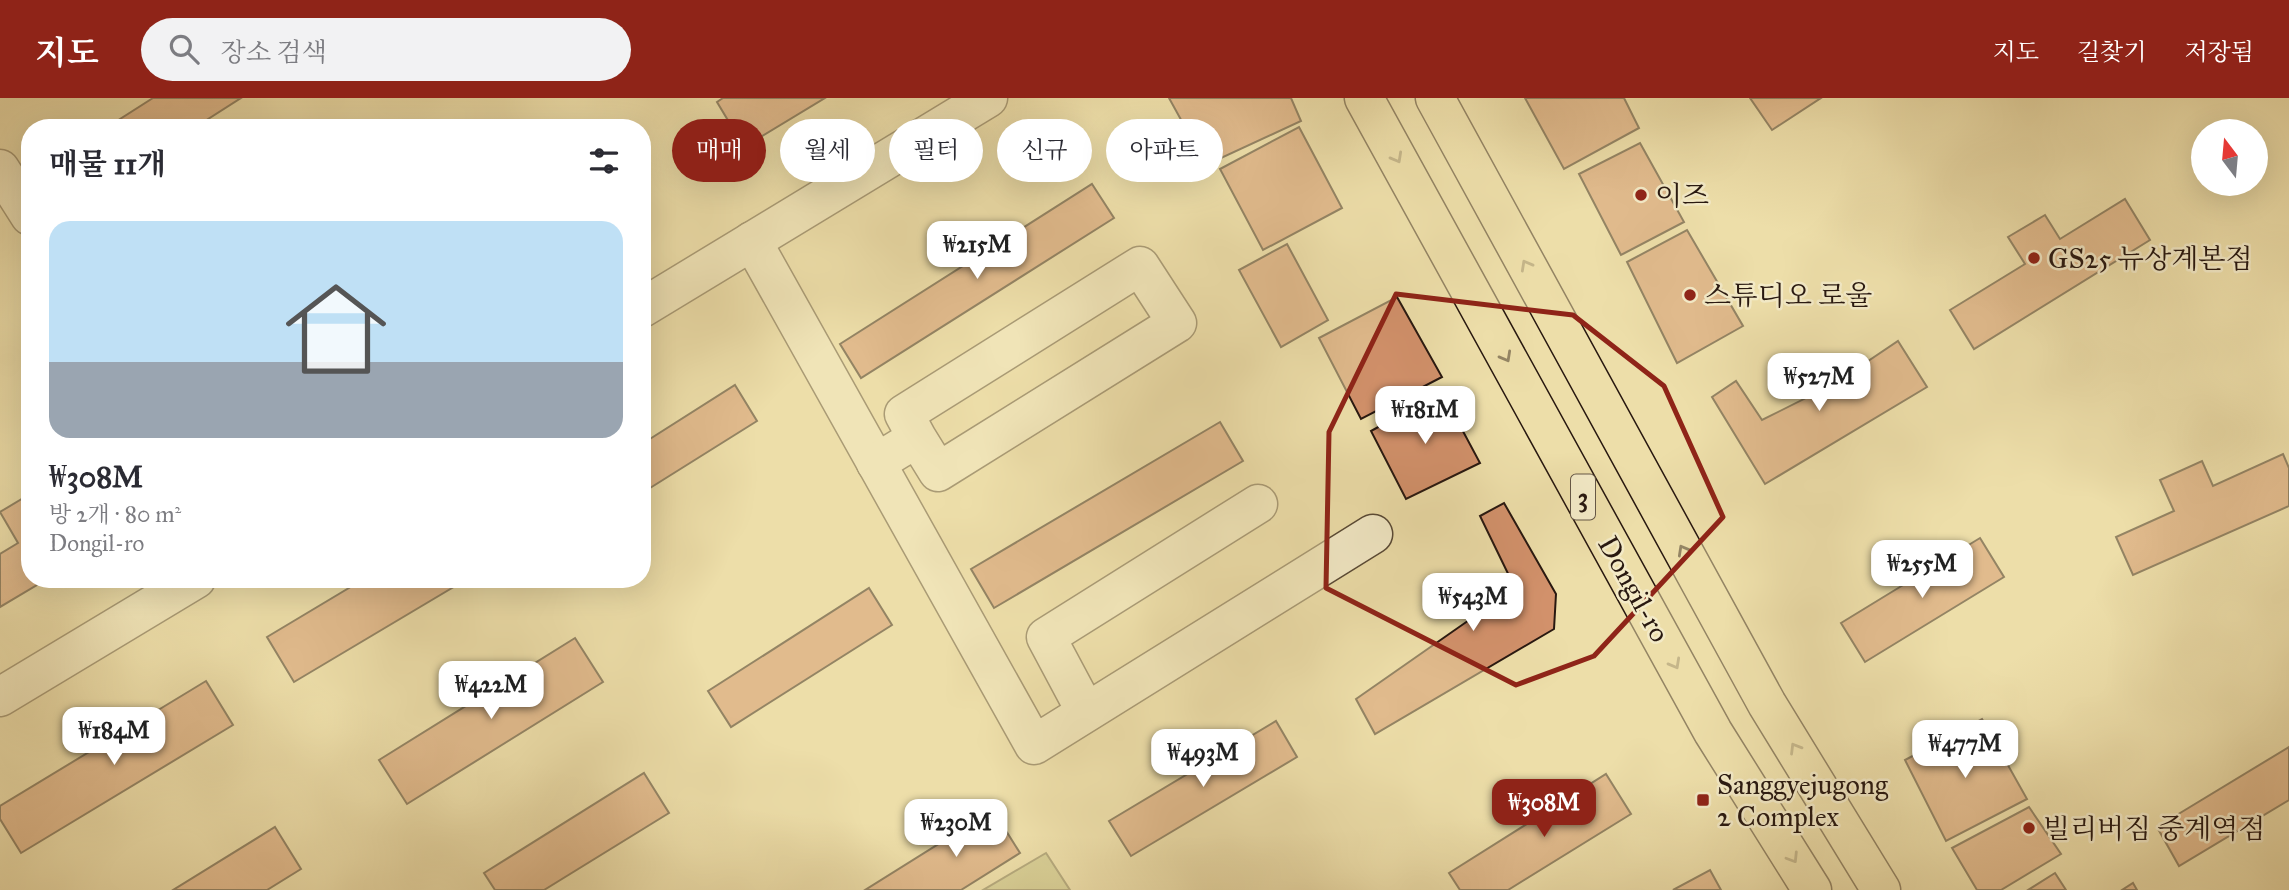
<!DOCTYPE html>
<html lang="ko">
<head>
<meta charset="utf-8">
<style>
  body { margin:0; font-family:"IM FELL Great Primer","Noto Serif KR",serif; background:#f2f2f3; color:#2b2b33; height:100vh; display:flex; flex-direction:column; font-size:26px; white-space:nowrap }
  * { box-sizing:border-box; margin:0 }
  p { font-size:23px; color:#7c7c81 }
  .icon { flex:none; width:38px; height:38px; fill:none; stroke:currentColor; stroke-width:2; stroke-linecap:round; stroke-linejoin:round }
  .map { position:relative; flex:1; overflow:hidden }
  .side { position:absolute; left:21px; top:21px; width:630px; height:469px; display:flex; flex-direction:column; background:#fff; border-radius:28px; box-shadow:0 7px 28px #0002 }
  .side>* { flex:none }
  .hud { position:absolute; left:672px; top:21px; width:665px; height:63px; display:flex; gap:14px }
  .needle { width:46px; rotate:344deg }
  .controls { position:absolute; left:2191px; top:21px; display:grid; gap:14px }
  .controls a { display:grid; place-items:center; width:77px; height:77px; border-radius:50%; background:#fff; box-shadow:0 7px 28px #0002; font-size:35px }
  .price { position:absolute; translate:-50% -60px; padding:0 16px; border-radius:14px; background:#fff; color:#222; font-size:23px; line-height:46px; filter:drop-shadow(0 2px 4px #0008) }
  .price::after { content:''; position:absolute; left:50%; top:42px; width:21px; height:16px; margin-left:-10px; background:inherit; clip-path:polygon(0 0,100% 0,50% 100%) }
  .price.current { background:#8f2418; color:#fff }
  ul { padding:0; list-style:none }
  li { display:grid; align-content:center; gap:14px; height:371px; padding:0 28px }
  li span { display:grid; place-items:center; height:217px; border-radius:21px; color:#555 }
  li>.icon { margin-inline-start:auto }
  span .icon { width:126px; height:126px; fill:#fffc; stroke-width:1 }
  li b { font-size:30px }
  h2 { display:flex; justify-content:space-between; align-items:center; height:84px; padding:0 28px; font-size:30px }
  .tag { padding:0 24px; border-radius:32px; background:#fff; box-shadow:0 7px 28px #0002; font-size:24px; line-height:63px }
  .tag.current { background:#8f2418; color:#fff }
  header { display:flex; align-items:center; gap:42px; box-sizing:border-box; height:98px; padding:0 35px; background:#8f2418; color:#fff }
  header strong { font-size:33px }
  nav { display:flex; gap:38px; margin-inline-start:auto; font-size:24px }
  .search { width:490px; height:63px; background:#f2f2f3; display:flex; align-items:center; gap:18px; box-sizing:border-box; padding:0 24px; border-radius:38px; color:#7c7c81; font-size:26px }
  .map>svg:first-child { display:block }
  .green { fill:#c0bf82; stroke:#746c49; stroke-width:2 }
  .building { fill:#d2916b; stroke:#281810; stroke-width:2 }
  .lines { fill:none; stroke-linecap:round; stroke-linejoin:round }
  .minor-casing { stroke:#594a36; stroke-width:41 }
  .major-casing { stroke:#281810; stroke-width:41 }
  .minor { stroke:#f3eac7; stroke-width:38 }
  .major { stroke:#eddea9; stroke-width:38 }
  .oneway { stroke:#948564 }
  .marked { fill:none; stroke:#8f2418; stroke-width:5; stroke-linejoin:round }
  .poi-dot { fill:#8f2418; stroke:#f3eac7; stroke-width:2.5 }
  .labels { text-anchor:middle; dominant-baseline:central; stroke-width:5; stroke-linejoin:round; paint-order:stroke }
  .shield { fill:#f3eac7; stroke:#655747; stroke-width:2 }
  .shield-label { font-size:26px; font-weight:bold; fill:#281810 }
  .poi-label { font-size:28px; fill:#281810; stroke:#f3eac7; text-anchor:start }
  .street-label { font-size:28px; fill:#281810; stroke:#f3eac7 }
</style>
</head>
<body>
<header>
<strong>지도</strong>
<div class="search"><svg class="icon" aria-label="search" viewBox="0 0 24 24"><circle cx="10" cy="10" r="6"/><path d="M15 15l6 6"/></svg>장소 검색</div>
<nav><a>지도</a><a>길찾기</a><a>저장됨</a></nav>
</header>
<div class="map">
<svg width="2289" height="792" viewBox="0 0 2289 792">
  <rect width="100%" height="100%" fill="#eddea9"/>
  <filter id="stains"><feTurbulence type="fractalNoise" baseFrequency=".00286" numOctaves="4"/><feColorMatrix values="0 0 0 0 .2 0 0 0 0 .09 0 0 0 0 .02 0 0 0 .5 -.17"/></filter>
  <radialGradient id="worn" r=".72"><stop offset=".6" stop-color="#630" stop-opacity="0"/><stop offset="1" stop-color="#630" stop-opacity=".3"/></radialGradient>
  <path class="green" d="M1046,755L1070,792H983Z"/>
  <g class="building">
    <path d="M153,0H241L194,30H106Z"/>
    <path d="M723,0H825L744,49L717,4Z"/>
    <path d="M1169,0H1291L1301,23L1206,67Z"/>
    <path d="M1525,0H1624L1639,30L1564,71Z"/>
    <path d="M1750,0H1821L1772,32Z"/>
    <path d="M1299,29L1342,110L1263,152L1220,71Z"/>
    <path d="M1640,45L1684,124L1621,157L1579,76Z"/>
    <path d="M1092,86L1114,120L861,280L840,246Z"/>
    <path d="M2125,101L2150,142L1974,251L1950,212L2025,166L2008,139L2045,117L2060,141Z"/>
    <path d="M1687,132L1743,228L1677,265L1627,164Z"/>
    <path d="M1287,146L1328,222L1281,249L1239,172Z"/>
    <path d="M1397,199L1442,279L1361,321L1319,240Z"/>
    <path d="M1898,243L1927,289L1765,386L1712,299L1736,283L1762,322L1834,286Z"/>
    <path d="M735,287L757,323L642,395V346Z"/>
    <path d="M1442,294L1480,365L1406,401L1371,333Z"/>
    <path d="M1220,324L1243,363L994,510L971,471Z"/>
    <path d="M2283,356L2289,370V408L2133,477L2116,439L2174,413L2160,382L2202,363L2213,388Z"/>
    <path d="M30,396V481H47L0,509V456L18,445L0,414Z"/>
    <path d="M1504,405L1556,496L1554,531L1375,636L1356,601L1515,490L1480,418Z"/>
    <path d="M1980,440L2004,479L1865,564L1841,525Z"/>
    <path d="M364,481H467L294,584L267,539Z"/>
    <path d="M869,490L892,527L731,629L708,593Z"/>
    <path d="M575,540L603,584L407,706L379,662Z"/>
    <path d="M206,583L233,627L21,755L0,721V708Z"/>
    <path d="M1982,621L2027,701L1946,743L1905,662Z"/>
    <path d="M1276,623L1297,659L1131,758L1109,723Z"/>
    <path d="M2289,649V702L2179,768L2157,729Z"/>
    <path d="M644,675L669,715L544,792H495L484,775Z"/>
    <path d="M1606,676L1631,716L1508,792H1460L1449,775Z"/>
    <path d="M2029,709L2061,756L2001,792H1977L1952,750Z"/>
    <path d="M993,712L1020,755L961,792H865Z"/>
    <path d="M275,729L301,771L267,792H173Z"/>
    <path d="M1710,772L1721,792H1673Z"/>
    <path d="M2055,775L2066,792H2028Z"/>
    <path d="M2133,785L2137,792H2122Z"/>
  </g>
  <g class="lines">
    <defs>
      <g id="minor">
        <path d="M0,71L30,118"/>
        <path d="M752,143L1034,647L1373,436"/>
        <path d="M642,210L988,0"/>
        <path d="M876,365L917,340L904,316L1140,168L1177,225L938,374L917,340"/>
        <path d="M0,599L196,481"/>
        <path d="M1086,614L1046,539L1258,406"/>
      </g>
      <g id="major">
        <path d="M1364,0L1713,634L1812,792"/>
        <path d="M1435,0L1767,606L1881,792"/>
      </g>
    </defs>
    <use href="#minor" class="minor-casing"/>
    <use href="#major" class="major-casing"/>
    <use href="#minor" class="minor"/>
    <use href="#major" class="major"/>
  </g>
  <defs><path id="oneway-chevron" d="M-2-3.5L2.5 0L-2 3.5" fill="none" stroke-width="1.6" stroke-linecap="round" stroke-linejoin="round" transform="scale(1.75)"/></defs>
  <g class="oneway">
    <use href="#oneway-chevron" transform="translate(1397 60) rotate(61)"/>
    <use href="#oneway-chevron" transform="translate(1526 167) rotate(-119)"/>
    <use href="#oneway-chevron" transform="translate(1506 259) rotate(61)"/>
    <use href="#oneway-chevron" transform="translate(1683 452) rotate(-119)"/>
    <use href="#oneway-chevron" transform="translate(1675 566) rotate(61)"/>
    <use href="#oneway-chevron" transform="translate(1795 650) rotate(-121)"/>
    <use href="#oneway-chevron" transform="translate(1793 760) rotate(58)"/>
  </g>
  <path d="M0 0H2289V792H0ZM1396,196L1573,217L1664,288L1723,419L1594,558L1516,587L1326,490L1329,334Z" fill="#eddea9" fill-opacity=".55" fill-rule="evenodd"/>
  <path class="marked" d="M1396,196L1573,217L1664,288L1723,419L1594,558L1516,587L1326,490L1329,334Z"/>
  <g class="poi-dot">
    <circle cx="1641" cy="97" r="7"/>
    <circle cx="2034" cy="160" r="7"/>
    <circle cx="1690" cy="197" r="7"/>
    <rect x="1696" y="695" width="14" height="14" rx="3.5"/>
    <circle cx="2029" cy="730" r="7"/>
  </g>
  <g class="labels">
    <rect class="shield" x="1571" y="376.5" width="24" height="45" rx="5"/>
    <g class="shield-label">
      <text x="1583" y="399">3</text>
    </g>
    <g class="poi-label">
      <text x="1655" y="97">이즈</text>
      <text x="2048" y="160">GS25 뉴상계본점</text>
      <text x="1704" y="197">스튜디오 로울</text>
      <text x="1717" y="686">Sanggyejugong<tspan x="1717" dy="32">2 Complex</tspan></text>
      <text x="2043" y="730">빌리버짐 중계역점</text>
    </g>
    <g class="street-label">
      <text transform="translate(1634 491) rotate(61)">Dongil-ro</text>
    </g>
  </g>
  <rect width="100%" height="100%" filter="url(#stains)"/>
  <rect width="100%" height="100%" fill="url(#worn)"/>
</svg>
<div class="controls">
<a><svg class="needle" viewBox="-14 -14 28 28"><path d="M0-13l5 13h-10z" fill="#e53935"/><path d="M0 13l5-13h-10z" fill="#7c7c81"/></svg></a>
</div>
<b class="price" style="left:977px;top:183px">₩215M</b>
<b class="price" style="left:1819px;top:315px">₩527M</b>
<b class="price" style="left:1425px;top:348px">₩181M</b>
<b class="price" style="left:1922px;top:502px">₩255M</b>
<b class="price" style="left:1473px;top:535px">₩543M</b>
<b class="price" style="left:491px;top:623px">₩422M</b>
<b class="price" style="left:114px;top:669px">₩184M</b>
<b class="price" style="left:1965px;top:682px">₩477M</b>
<b class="price" style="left:1203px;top:691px">₩493M</b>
<b class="price current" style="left:1544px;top:741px">₩308M</b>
<b class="price" style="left:956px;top:761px">₩230M</b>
<div class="hud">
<a class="tag current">매매</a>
<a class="tag">월세</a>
<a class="tag">필터</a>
<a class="tag">신규</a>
<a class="tag">아파트</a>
</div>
<section class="side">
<h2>매물 11개<svg class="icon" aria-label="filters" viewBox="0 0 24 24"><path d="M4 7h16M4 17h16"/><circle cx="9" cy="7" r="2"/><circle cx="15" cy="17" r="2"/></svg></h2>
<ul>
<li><span style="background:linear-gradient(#bfe0f5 65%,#9aa5b1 0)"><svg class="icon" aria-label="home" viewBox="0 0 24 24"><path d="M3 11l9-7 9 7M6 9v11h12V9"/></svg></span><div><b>₩308M</b><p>방 2개 · 80 m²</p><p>Dongil-ro</p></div></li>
</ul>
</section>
</div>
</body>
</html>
